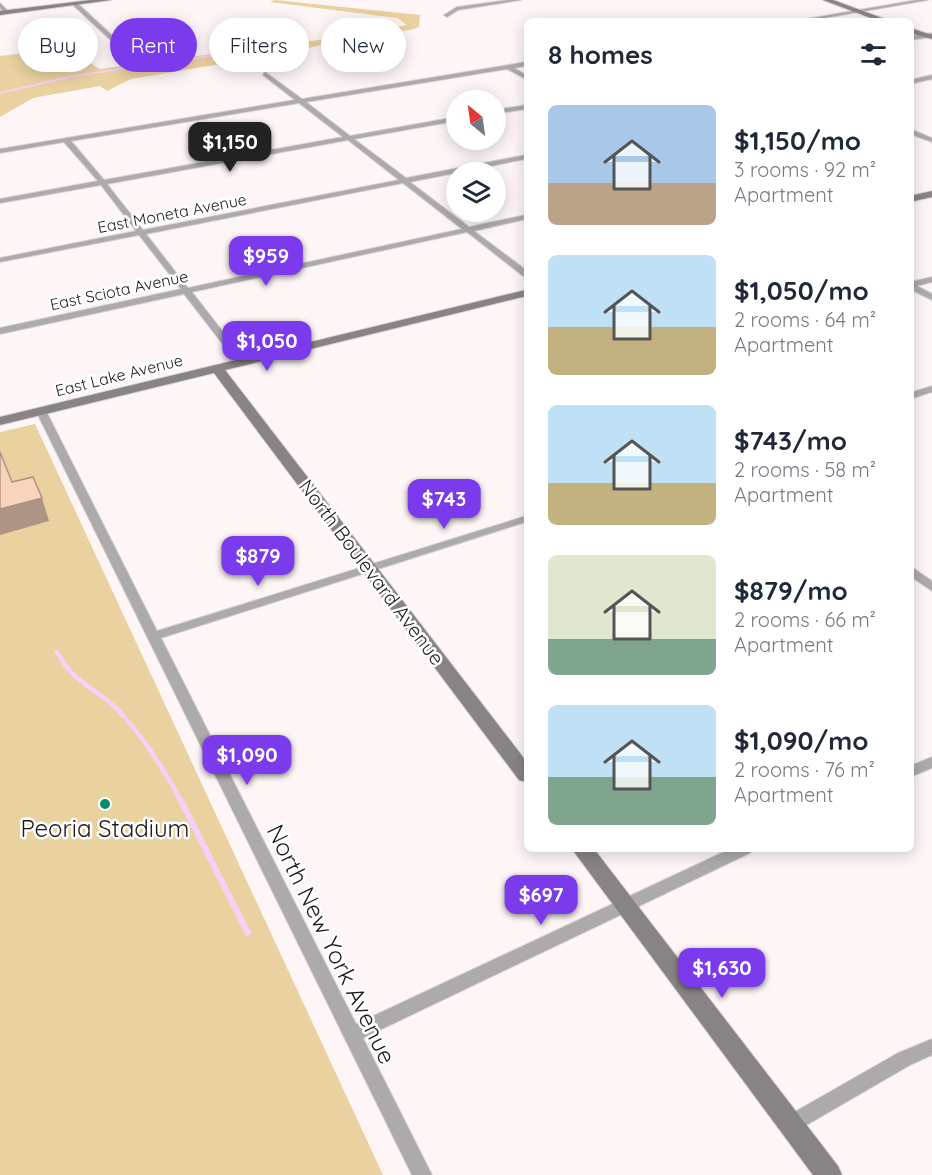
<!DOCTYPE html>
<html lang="en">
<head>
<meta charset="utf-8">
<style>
  body { margin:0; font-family:Quicksand,sans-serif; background:#f2f2f3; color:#1f2937; height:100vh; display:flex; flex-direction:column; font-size:22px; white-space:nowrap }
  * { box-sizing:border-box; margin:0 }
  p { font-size:20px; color:#747a83 }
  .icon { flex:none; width:33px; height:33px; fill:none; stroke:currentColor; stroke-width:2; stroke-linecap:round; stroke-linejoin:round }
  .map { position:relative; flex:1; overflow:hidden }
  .sheet { position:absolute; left:524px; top:18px; width:390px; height:834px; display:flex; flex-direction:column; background:#fff; border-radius:9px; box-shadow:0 3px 15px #0003 }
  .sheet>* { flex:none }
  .banner { position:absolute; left:18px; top:18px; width:416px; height:54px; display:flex; gap:12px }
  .needle { width:39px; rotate:331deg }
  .fabs { position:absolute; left:446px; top:90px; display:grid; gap:12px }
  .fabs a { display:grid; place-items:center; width:60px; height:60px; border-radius:50%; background:#fff; box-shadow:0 3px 15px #0003; font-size:30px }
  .price { position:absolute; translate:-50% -51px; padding:0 14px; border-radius:12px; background:#7c3aed; color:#fff; font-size:20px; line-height:39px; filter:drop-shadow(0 2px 3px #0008) }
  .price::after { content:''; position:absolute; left:50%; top:36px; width:18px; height:14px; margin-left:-9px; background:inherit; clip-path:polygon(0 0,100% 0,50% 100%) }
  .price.on { background:#222; color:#fff }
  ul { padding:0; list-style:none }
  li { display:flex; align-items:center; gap:18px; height:150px; padding:0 24px }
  li span { display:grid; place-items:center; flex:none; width:168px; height:120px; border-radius:9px; color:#555 }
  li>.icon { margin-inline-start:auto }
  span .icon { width:72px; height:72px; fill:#fffc; stroke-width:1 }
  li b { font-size:26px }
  h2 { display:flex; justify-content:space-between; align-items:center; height:72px; padding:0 24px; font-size:26px }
  .chip { padding:0 21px; border-radius:27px; background:#fff; box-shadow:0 3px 15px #0003; font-size:21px; line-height:54px }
  .chip.on { background:#7c3aed; color:#fff }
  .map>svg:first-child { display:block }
  .green { fill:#ead1a0 }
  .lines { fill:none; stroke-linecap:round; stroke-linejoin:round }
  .stream-far2 { stroke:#f7d0f9; stroke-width:2 }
  .stream-far1 { stroke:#f7d0f9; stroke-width:4.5 }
  .stream { stroke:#f7d0f9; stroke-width:6 }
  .street-casing { stroke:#dad3d3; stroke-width:2 }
  .secondary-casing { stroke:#dad3d3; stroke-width:2 }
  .street { fill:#adaaab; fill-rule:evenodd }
  .secondary { fill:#888485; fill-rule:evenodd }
  .shaded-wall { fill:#ae9484 }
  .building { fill:#f9d4bc; stroke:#ae9484; stroke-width:1.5 }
  .poi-dot { fill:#088b6f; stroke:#fff; stroke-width:2 }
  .labels { text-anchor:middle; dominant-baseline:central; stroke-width:5; stroke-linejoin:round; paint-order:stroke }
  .far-street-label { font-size:16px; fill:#1e1b1b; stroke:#fff }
  .street-label { font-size:20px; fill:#1e1b1b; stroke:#fff }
  .near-poi-label { font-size:24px; fill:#1e1b1b; stroke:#fff }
  .near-street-label { font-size:24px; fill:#1e1b1b; stroke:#fff }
</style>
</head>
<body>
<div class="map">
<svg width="932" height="1175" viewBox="0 0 932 1175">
  <rect width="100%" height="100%" fill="#fef6f6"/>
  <g class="green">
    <path d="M275,0L420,15L419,27C406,33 392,30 379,33C297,52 214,65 131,79L107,91L100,86L33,98L0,117V56L69,48L99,69L349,36L407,25L397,18L270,2Z"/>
    <path d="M35,424L383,1175H0V432Z"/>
  </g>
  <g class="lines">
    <path class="stream-far2" d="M0,93L73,76L217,55"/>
    <path class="stream-far1" d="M57,652C74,684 93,686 117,709C139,731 166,772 180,800"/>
    <path class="stream" d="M180,799L248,933"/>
    <defs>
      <g id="street">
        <path d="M509,0H521L458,10L447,17L444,15L457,7Z"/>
        <path d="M917,0H928L807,21H795Z"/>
        <path d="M0,3L8,11V13H4L0,8Z"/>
        <path d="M73,3H77L130,52V54H126L73,5Z"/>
        <path d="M932,33V37L910,40V36Z"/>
        <path d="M526,62V66L514,68L526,75V79L507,69L306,102L350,136L456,117V121L354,139L406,178L526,155V159L410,182L469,227L526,215V219L474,231L526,270V276H523L467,232L192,292L247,363L242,366L239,365L184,294L0,334V328L181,289L139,235L0,262V258L136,231L101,185L0,203V199L98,181L64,142L0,153V149L295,100L263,75L265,72L302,99ZM299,103L343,137L104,180L71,141ZM348,140L399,180L143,230L107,184ZM403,183L462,229L188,288L146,234Z"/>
        <path d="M932,75V79L910,84V80Z"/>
        <path d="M526,105V109L495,114V110Z"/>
        <path d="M910,129L932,138V142L910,134Z"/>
        <path d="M932,277V282L917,286L932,294V300L910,289V282Z"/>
        <path d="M932,386V392L910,399V393Z"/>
        <path d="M41,408L46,411L157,631L526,516V522L161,638L356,1024L730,849H753L750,853L363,1038L432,1175H412L36,411Z"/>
        <path d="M910,566L932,581V591L910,576Z"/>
        <path d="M932,757V768L910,777V766Z"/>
        <path d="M932,1039V1055L910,1065L798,1130L791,1133L784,1130L782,1124L784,1118L898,1053Z"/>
      </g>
      <g id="secondary">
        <path d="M91,0H111L0,15V11Z"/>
        <path d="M823,0H833L890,21H879Z"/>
        <path d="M910,28L932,35V39L910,33Z"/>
        <path d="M932,191V197L910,202V196Z"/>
        <path d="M526,290V296L225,370L526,761V782L519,780L214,373L0,425V417Z"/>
        <path d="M572,849H594L838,1166L842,1175H813Z"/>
      </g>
    </defs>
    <use href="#street" class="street-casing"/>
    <use href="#secondary" class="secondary-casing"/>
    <use href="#street" class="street"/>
    <use href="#secondary" class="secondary"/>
  </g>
  <g class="shaded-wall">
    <path d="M915,285L910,302V286Z"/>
    <path d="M42,498L49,521L0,535V509Z"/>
  </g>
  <path class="building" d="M0,452L12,482L33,477L42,498L0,509Z"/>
  <circle class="poi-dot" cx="105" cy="804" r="6"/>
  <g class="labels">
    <g class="far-street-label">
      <text transform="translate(172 213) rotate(-11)">East Moneta Avenue</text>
      <text transform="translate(119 290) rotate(-12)">East Sciota Avenue</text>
      <text transform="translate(119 375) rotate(-14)">East Lake Avenue</text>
    </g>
    <g class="street-label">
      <text transform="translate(372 572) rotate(53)">North Boulevard Avenue</text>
    </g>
    <g class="near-poi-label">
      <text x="105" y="828">Peoria Stadium</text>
    </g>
    <g class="near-street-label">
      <text transform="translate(332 944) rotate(64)">North New York Avenue</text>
    </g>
  </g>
</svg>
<div class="fabs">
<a><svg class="needle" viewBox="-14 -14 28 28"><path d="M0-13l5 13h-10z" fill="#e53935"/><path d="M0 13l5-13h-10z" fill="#747a83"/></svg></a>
<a><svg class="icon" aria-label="layers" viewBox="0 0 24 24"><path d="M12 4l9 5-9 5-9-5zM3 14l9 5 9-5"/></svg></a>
</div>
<b class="price on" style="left:230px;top:173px">$1,150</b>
<b class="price" style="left:266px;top:287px">$959</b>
<b class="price" style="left:267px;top:372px">$1,050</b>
<b class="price" style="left:444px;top:530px">$743</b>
<b class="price" style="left:258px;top:587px">$879</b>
<b class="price" style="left:247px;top:786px">$1,090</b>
<b class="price" style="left:541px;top:926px">$697</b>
<b class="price" style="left:722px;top:999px">$1,630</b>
<div class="banner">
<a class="chip">Buy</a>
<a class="chip on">Rent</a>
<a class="chip">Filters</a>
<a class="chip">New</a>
</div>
<section class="sheet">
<h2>8 homes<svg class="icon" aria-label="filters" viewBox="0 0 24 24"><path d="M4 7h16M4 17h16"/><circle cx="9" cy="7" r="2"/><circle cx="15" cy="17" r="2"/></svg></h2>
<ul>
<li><span style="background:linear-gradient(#a9c7e8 65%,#b9a48a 0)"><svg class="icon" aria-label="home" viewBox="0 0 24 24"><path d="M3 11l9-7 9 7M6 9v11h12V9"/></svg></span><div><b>$1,150/mo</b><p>3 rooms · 92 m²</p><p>Apartment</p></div></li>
<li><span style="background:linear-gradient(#bfe0f5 60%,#c2b280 0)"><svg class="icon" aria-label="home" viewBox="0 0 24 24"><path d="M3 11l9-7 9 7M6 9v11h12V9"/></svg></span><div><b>$1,050/mo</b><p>2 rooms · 64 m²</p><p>Apartment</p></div></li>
<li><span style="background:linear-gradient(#bfe0f5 65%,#c2b280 0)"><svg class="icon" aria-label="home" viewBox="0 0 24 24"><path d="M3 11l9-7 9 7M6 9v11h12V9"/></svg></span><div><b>$743/mo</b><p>2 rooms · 58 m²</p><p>Apartment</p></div></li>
<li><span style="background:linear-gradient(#dfe7d0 70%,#7fa58c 0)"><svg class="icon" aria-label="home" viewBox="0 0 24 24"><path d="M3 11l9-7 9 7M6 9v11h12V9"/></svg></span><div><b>$879/mo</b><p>2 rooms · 66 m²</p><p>Apartment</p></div></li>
<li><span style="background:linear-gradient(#bfe0f5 60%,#7fa58c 0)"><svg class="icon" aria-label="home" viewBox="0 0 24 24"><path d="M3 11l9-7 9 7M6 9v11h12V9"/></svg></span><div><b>$1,090/mo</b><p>2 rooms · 76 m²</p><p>Apartment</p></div></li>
</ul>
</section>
</div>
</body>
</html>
